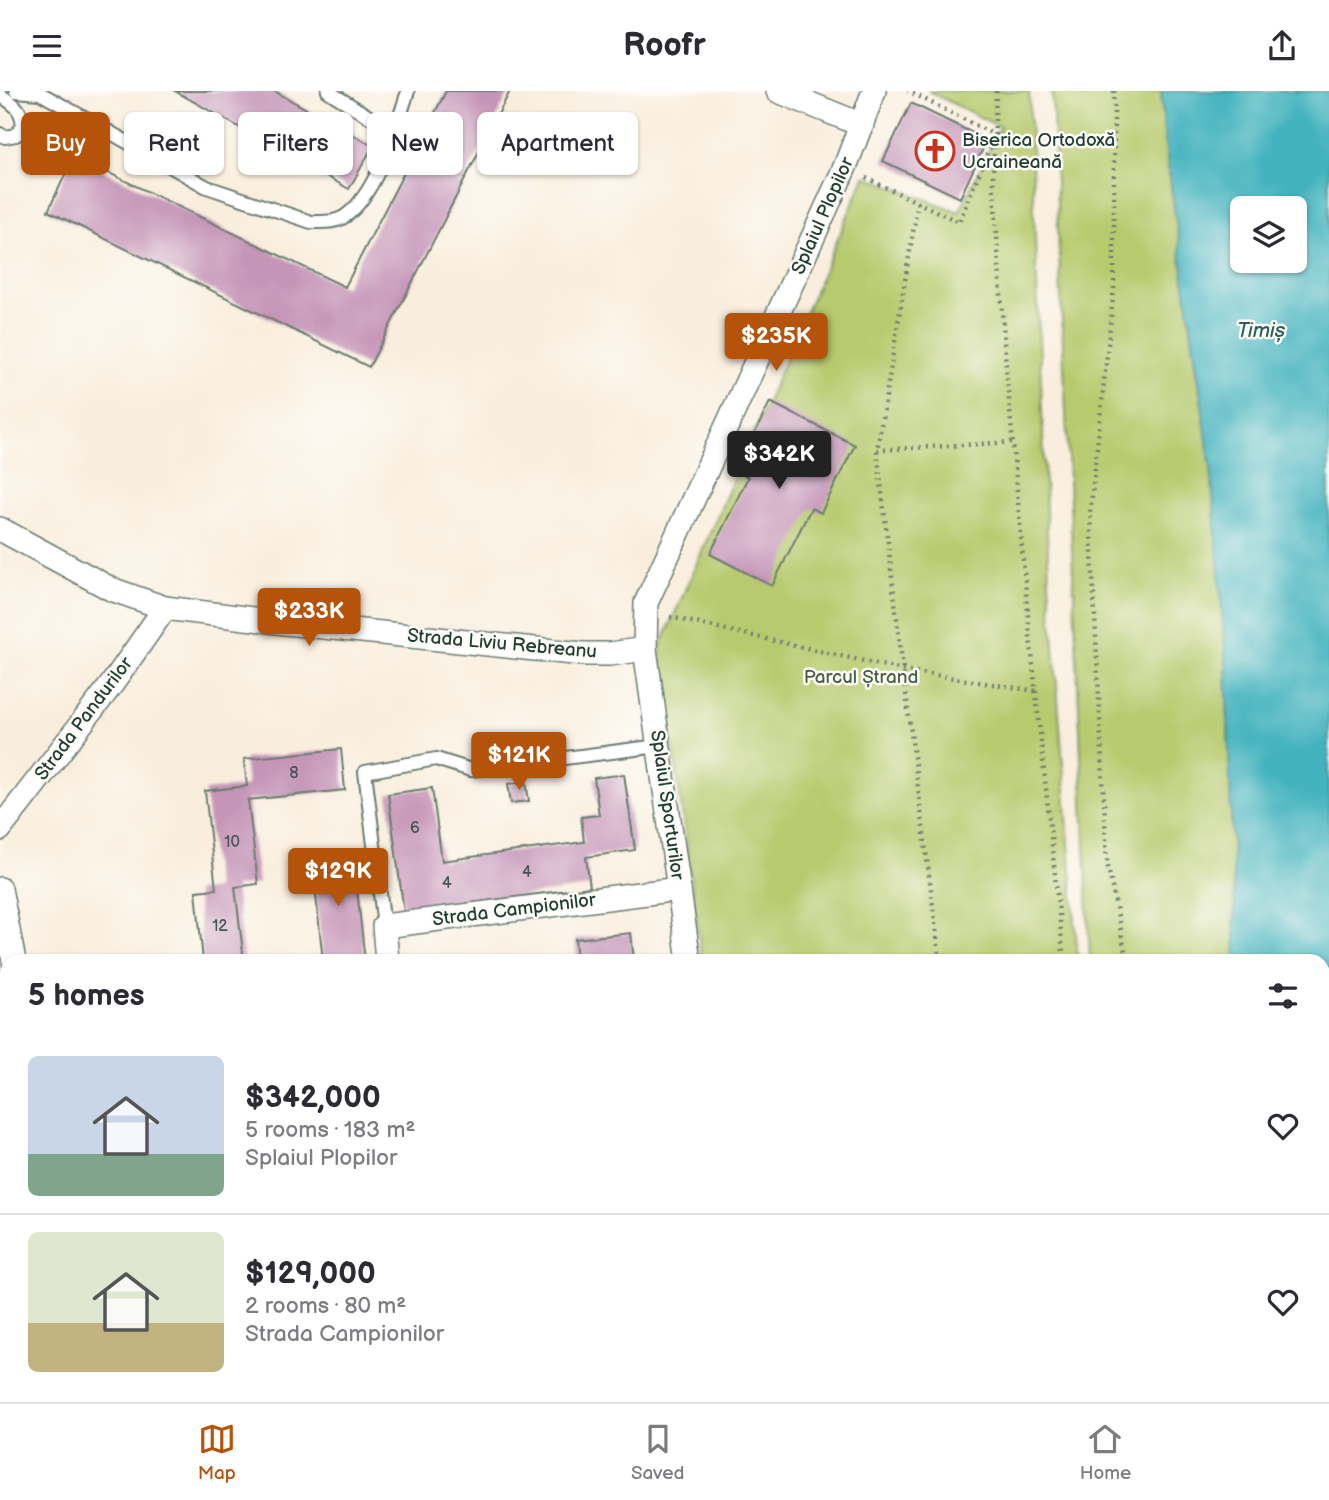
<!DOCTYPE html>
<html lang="en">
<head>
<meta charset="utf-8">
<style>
  body { margin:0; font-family:"Balsamiq Sans",sans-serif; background:#f7f7f7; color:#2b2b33; height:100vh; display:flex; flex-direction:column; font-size:26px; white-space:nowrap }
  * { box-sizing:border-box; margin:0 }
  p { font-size:23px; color:#7c7c81 }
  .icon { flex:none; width:38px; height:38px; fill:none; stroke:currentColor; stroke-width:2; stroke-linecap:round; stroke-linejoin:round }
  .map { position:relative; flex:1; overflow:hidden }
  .sheet { position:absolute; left:0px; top:863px; width:1330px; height:450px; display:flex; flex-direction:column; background:#fff; border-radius:21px 21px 0 0; box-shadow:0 2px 5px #0004 }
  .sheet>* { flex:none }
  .hud { position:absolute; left:21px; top:21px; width:700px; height:63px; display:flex; gap:14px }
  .fabs { position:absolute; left:1230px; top:105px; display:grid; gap:14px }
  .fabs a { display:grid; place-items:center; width:77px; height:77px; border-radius:10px; background:#fff; box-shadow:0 2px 5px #0004; font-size:35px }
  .price { position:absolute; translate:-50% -60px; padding:0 16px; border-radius:7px; background:#b45309; color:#fff; font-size:23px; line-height:46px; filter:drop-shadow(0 2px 4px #0008) }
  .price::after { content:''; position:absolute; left:50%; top:42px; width:21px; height:16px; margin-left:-10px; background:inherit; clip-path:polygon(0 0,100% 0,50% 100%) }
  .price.active { background:#222; color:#fff }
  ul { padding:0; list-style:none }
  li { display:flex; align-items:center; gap:21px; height:175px; padding:0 28px }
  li+li { border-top:2px solid #e1e1e2 }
  li span { display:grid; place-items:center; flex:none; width:196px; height:140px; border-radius:10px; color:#555 }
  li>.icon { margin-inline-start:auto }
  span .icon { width:84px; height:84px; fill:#fffc; stroke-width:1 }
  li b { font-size:30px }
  h2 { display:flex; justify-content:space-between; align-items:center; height:84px; padding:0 28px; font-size:30px }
  .pill { padding:0 24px; border-radius:10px; background:#fff; box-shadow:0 2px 5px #0004; font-size:24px; line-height:63px }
  .pill.active { background:#b45309; color:#fff }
  header { display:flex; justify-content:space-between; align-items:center; height:91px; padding:0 28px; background:#fff; font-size:32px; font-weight:800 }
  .menu { display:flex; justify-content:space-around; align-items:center; height:98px; border-top:2px solid #e1e1e2; background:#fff; font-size:19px; color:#7c7c81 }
  .menu a { display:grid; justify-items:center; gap:4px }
  .menu .active { color:#b45309 }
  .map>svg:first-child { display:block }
  .green { fill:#b7ca6e; stroke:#6b8451; stroke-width:2 }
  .water { fill:#43b2be; stroke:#317879; stroke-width:2; fill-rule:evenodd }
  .building { fill:#c595b8 }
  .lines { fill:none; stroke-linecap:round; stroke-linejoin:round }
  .lane-casing { stroke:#6b7b6f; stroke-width:16 }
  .street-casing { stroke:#6b7b6f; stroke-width:26 }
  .path { stroke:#6b7b6f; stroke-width:4.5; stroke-dasharray:2 5; stroke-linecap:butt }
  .lane { stroke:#fff; stroke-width:12 }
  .street { stroke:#fff; stroke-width:23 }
  .labels { text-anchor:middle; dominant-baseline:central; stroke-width:5; stroke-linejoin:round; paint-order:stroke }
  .number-label { font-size:16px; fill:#485355 }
  .poi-label { font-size:19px; fill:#1f3d34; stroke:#fdfcf7; text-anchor:start }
  .street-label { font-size:19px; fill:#1f3d34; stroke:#fdfcf7 }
  .park-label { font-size:19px; fill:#456042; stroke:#fdfcf7 }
  .water-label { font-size:21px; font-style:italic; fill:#2a605d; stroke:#fdfcf7 }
</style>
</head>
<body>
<header><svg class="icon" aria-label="menu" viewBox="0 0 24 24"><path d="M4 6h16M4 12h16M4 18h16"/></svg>Roofr<svg class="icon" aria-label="share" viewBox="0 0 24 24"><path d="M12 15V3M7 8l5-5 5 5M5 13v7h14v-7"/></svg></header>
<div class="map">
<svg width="1329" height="1311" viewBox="0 0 1329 1311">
  <rect width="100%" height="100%" fill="#fdfcf7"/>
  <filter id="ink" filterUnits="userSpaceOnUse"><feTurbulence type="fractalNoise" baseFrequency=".0143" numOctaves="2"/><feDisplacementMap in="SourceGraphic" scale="14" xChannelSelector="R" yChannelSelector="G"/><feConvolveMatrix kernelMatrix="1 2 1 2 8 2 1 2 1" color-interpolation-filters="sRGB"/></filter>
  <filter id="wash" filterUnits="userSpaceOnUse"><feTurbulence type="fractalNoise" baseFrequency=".00686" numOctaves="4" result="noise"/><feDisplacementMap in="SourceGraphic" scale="28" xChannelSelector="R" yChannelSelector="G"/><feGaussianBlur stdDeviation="1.57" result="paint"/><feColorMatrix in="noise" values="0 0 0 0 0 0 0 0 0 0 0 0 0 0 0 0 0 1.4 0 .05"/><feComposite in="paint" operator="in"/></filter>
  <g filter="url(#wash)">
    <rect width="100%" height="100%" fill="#f9eedd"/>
    <g class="green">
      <path d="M928,0H1029L1049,491L1078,870H702L660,557L865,85L959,121L1000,36Z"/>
      <path d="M1052,0H1161L1165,53L1211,378L1226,571L1236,870H1090Z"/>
      <path d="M1109,1306H1188L1187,1311H1109Z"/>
    </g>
    <g class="water">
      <path d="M1161,0H1329V1311H1187L1188,1306H1323V870H1236L1226,571L1211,378L1165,53ZM1295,117V170H1242V117Z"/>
      <rect x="947" y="1306" width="63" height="5"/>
    </g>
    <g id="blocks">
      <g class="building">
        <path d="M175,0H274L373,55L349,98Z"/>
        <path d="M446,0H510L369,276L48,120L74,65L345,196Z"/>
        <path d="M911,12L987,49L960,107L883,70Z"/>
        <path d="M770,311L855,354L821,422L811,417L772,495L710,463L748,386L736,380Z"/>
        <path d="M341,658L345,699L248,709L258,793L235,796L244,870H203L196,800L216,798L205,700L247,695L244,668Z"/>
        <path d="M624,683L635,759L586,766L590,796L404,821L388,703L432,697L442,770L584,751L581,726L599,724L594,687Z"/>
        <path d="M526,690L529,710L511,712L508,693Z"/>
        <path d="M353,762L365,870H323L312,767Z"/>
        <path d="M631,842L634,870H577L575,848Z"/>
        <rect x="376" y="1306" width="41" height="5"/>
        <path d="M468,1306H547V1307L511,1311H469Z"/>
        <path d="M801,1306H834L835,1311H803Z"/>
      </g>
    </g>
  </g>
  <g filter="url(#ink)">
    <use href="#blocks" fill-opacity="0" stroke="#6b7b6f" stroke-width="2"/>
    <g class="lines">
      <defs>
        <g id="lane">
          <path d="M16,0L40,2L207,96L311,131C324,131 338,132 348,123C377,100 397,35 408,0"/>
          <path d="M328,0L395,42"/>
          <path d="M0,4C14,13 22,18 23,35L16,44L5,46L0,43"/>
          <path d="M384,835L365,681L436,668L471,679L659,655"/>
        </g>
        <g id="street">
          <path d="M778,0L862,34"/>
          <path d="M0,438L111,498L165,517L285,532L583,563H610L645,558"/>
          <path d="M0,738L112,593L165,517"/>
          <path d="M0,798L14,870"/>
          <path d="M387,870L384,835L679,798"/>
          <path d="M689,870L645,558L646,512L845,76L874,0"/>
          <path d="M111,1306L113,1311"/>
          <path d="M437,1306V1311"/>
          <path d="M764,1306L765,1311"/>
        </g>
      </defs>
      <use href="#lane" class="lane-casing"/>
      <use href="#street" class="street-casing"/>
      <g class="path">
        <path d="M996,0L993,85L1005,263L1029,536L1064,870"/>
        <path d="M1114,0V197L1090,422L1107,771L1127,870"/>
        <path d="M866,87L959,131L995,44L908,0"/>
        <path d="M918,111L877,359L903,579L940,870"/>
        <path d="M877,359L1013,351"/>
        <path d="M670,526L903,579L1036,600"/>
        <path d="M1323,936H1329"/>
      </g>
      <use href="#lane" class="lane"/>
      <use href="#street" class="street"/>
    </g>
  </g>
  <defs>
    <symbol id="church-ring" viewBox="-11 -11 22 22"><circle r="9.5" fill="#fdfcf7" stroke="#c8321e" stroke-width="1.5"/><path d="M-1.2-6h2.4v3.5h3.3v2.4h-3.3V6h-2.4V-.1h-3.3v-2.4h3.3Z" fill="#c8321e"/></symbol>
  </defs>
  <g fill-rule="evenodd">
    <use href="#church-ring" x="913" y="38" width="44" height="44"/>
  </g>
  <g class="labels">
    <g class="number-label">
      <text x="294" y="682">8</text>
      <text x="415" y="737">6</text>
      <text x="232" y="751">10</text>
      <text x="527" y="781">4</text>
      <text x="447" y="792">4</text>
      <text x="220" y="835">12</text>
    </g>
    <g class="poi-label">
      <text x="962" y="49">Biserica Ortodoxă<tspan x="962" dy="22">Ucraineană</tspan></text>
    </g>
    <g class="street-label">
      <text transform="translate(823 125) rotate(-66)">Splaiul Plopilor</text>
      <text transform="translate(502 553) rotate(5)">Strada Liviu Rebreanu</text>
      <text transform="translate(84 628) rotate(-53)">Strada Pandurilor</text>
      <text transform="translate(667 714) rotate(82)">Splaiul Sporturilor</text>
      <text transform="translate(514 819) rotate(-7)">Strada Campionilor</text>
    </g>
    <g class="park-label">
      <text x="861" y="586">Parcul Ștrand</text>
    </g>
    <g class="water-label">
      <text x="1261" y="239">Timiș</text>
    </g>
  </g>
</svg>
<div class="fabs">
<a><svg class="icon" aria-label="layers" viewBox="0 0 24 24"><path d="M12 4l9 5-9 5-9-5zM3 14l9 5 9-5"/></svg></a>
</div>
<b class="price" style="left:776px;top:282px">$235K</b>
<b class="price active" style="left:779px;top:400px">$342K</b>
<b class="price" style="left:309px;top:557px">$233K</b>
<b class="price" style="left:519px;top:701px">$121K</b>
<b class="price" style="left:338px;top:817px">$129K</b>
<div class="hud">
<a class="pill active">Buy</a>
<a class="pill">Rent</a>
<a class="pill">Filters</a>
<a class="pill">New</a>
<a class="pill">Apartment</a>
</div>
<section class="sheet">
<h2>5 homes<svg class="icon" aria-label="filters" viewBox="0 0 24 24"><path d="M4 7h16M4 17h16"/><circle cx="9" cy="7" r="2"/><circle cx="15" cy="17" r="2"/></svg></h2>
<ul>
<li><span style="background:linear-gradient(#c9d6e8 70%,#7fa58c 0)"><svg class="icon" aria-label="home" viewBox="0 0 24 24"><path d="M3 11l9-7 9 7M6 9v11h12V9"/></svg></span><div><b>$342,000</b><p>5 rooms · 183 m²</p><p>Splaiul Plopilor</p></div><svg class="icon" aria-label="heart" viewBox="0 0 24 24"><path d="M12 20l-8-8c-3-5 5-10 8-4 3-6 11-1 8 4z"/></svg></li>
<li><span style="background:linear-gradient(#dfe7d0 65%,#c2b280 0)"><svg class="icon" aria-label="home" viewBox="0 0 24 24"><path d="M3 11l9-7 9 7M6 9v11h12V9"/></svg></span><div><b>$129,000</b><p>2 rooms · 80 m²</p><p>Strada Campionilor</p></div><svg class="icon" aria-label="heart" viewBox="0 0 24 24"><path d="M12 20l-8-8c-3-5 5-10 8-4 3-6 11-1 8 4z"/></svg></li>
</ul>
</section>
</div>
<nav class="menu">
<a class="active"><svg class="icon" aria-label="map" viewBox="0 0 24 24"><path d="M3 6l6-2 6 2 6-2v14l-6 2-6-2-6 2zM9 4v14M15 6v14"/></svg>Map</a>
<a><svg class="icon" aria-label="saved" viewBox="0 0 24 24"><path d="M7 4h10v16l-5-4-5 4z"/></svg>Saved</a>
<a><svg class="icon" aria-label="home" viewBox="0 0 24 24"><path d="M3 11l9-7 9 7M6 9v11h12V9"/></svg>Home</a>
</nav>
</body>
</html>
